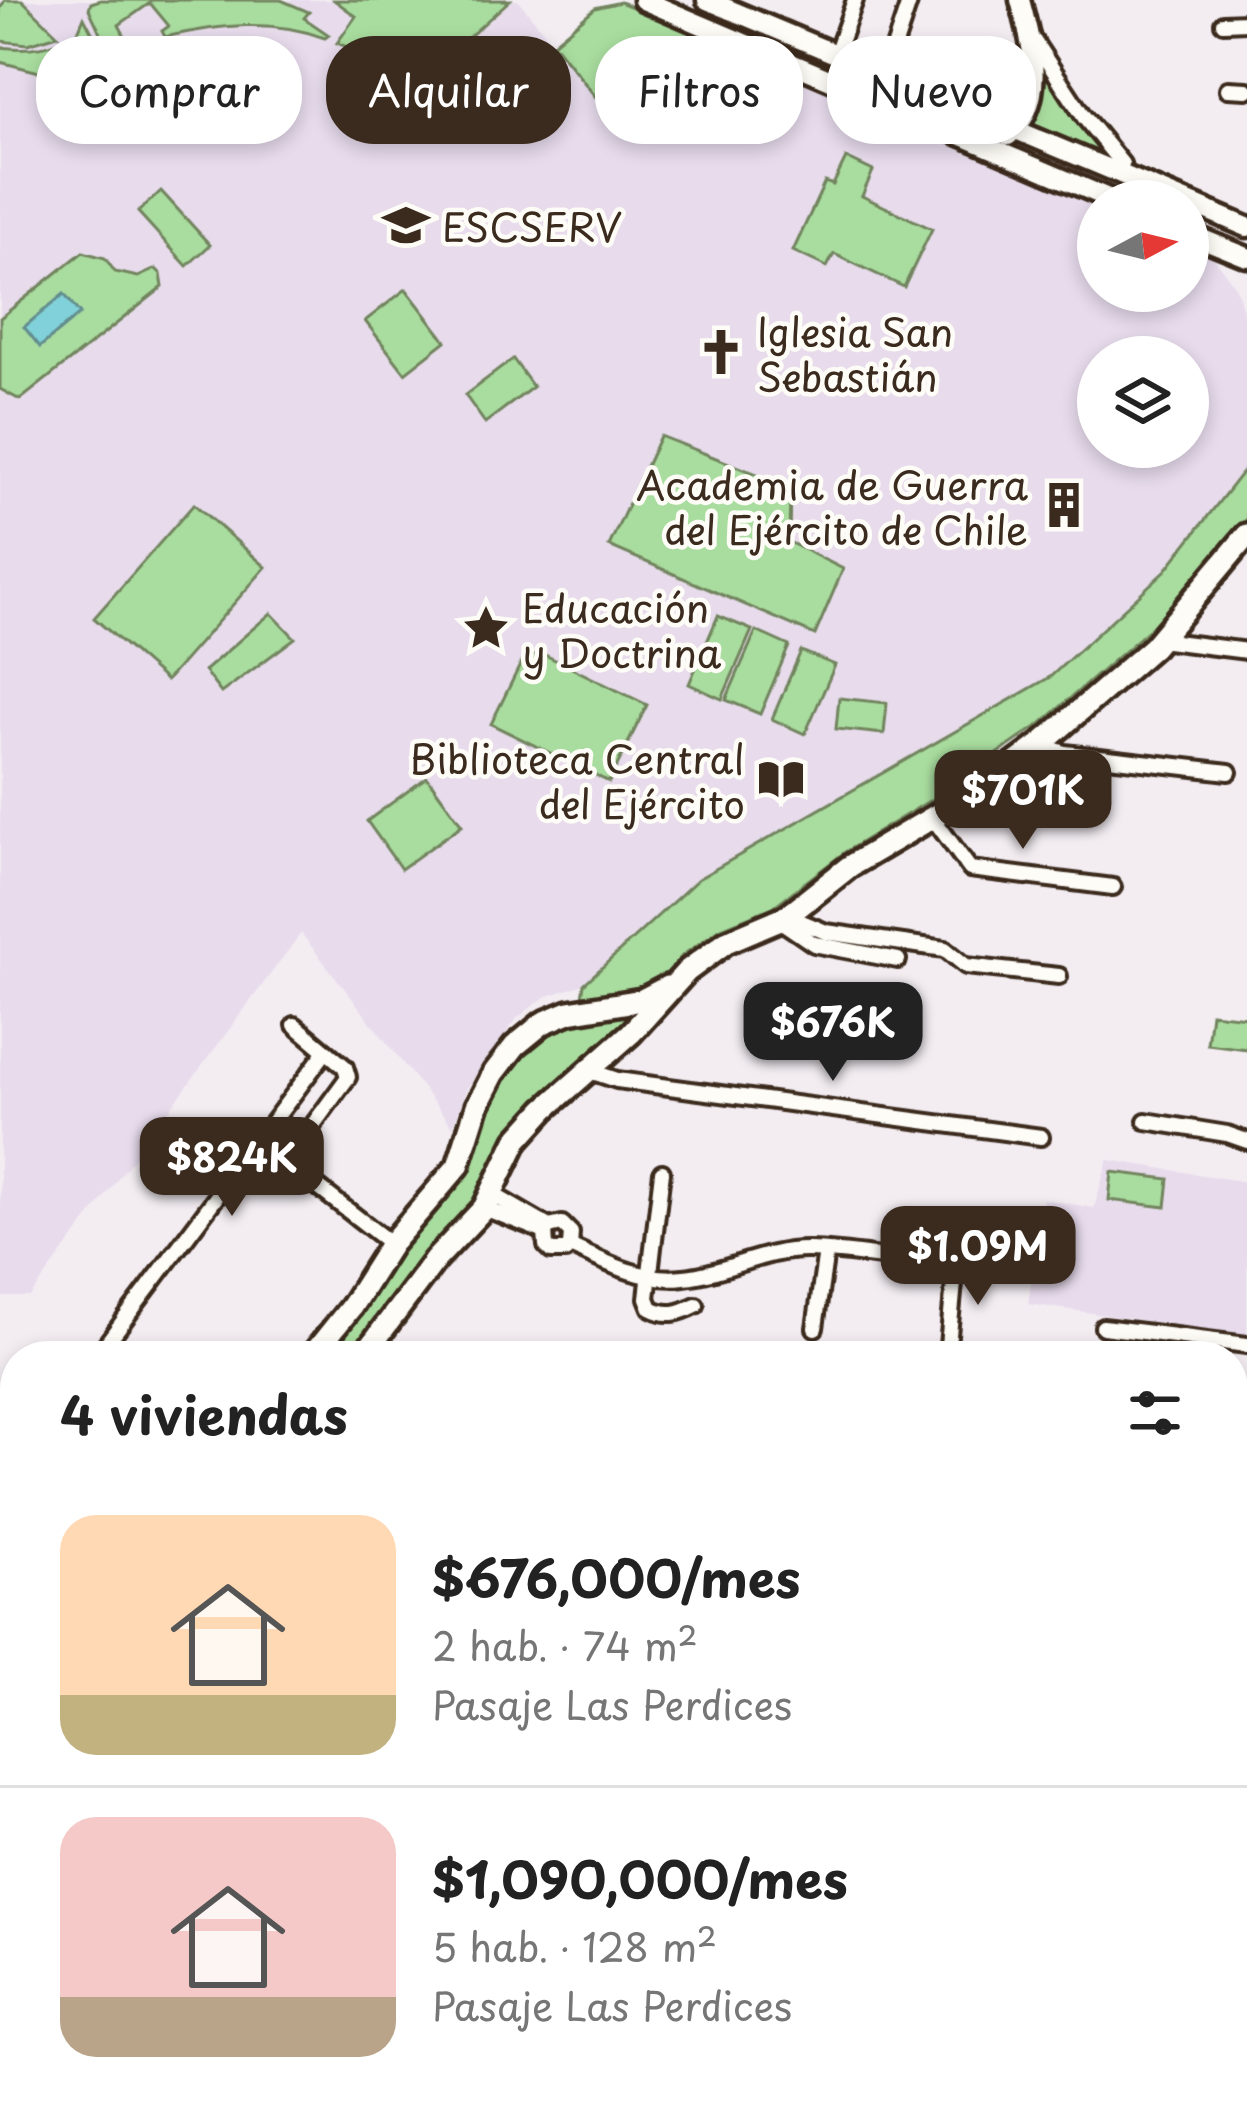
<!DOCTYPE html>
<html lang="es">
<head>
<meta charset="utf-8">
<style>
  body { margin:0; font-family:"Playpen Sans",sans-serif; background:#f2f2f2; color:#222; height:100vh; display:flex; flex-direction:column; font-size:45px; white-space:nowrap }
  * { box-sizing:border-box; margin:0 }
  p { font-size:39px; color:#767676 }
  .icon { flex:none; width:66px; height:66px; fill:none; stroke:currentColor; stroke-width:2; stroke-linecap:round; stroke-linejoin:round }
  .map { position:relative; flex:1; overflow:hidden }
  .side { position:absolute; left:0px; top:1341px; width:1248px; height:771px; display:flex; flex-direction:column; background:#fff; border-radius:48px 48px 0 0; box-shadow:0 6px 18px #0003 }
  .side>* { flex:none }
  .banner { position:absolute; left:36px; top:36px; width:1176px; height:108px; display:flex; gap:24px }
  .needle { width:78px; rotate:83deg }
  .tools { position:absolute; left:1077px; top:180px; display:grid; gap:24px }
  .tools a { display:grid; place-items:center; width:132px; height:132px; border-radius:50%; background:#fff; box-shadow:0 6px 18px #0003; font-size:60px }
  .price { position:absolute; translate:-50% -102px; padding:0 27px; border-radius:24px; background:#3b2a1e; color:#fff; font-size:39px; line-height:78px; filter:drop-shadow(0 3px 6px #0008) }
  .price::after { content:''; position:absolute; left:50%; top:72px; width:36px; height:27px; margin-left:-18px; background:inherit; clip-path:polygon(0 0,100% 0,50% 100%) }
  .price.current { background:#222; color:#fff }
  ul { padding:0; list-style:none }
  li { display:flex; align-items:center; gap:36px; height:300px; padding:0 60px }
  li+li { border-top:3px solid #e0e0e0 }
  li span { display:grid; place-items:center; flex:none; width:336px; height:240px; border-radius:36px; color:#555 }
  li>.icon { margin-inline-start:auto }
  span .icon { width:144px; height:144px; fill:#fffc; stroke-width:1 }
  li b { font-size:51px }
  h2 { display:flex; justify-content:space-between; align-items:center; height:144px; padding:0 60px; font-size:51px }
  .pill { padding:0 42px; border-radius:48px; background:#fff; box-shadow:0 6px 18px #0003; font-size:42px; line-height:108px }
  .pill.current { background:#3b2a1e; color:#fff }
  .map>svg:first-child { display:block }
  .built { fill:#e7dbec; fill-rule:evenodd }
  .green { fill:#a9dd9f; stroke:#72845e; stroke-width:3 }
  .water { fill:#80d1d9; stroke:#648e8e; stroke-width:3 }
  .lines { fill:none; stroke-linecap:round; stroke-linejoin:round }
  .street-casing { stroke:#3b2a1e; stroke-width:22 }
  .secondary-casing { stroke:#3b2a1e; stroke-width:27 }
  .primary-casing { stroke:#3b2a1e; stroke-width:30 }
  .street { stroke:#fdfcf7; stroke-width:14 }
  .secondary { stroke:#fdfcf7; stroke-width:18 }
  .primary { stroke:#fdfcf7; stroke-width:21 }
  .labels { text-anchor:middle; dominant-baseline:central; stroke-width:9; stroke-linejoin:round; paint-order:stroke }
  .poi-label { font-size:39px; fill:#3b2a1e; stroke:#fdfcf7; text-anchor:start }
</style>
</head>
<body>
<div class="map">
<svg width="1247" height="2111" viewBox="0 0 1247 2111">
  <rect width="100%" height="100%" fill="#f3edf2"/>
  <filter id="ink" filterUnits="userSpaceOnUse"><feTurbulence type="fractalNoise" baseFrequency=".00833" numOctaves="2"/><feDisplacementMap in="SourceGraphic" scale="24" xChannelSelector="R" yChannelSelector="G"/><feConvolveMatrix kernelMatrix="1 2 1 2 8 2 1 2 1" color-interpolation-filters="sRGB"/></filter>
  <g filter="url(#ink)">
    <g class="built">
      <path d="M0,0H518L606,109L698,33L1098,206V291H1188V244L1211,253L1236,288L1247,324V466L1166,570L1050,677L698,879L584,984L545,997L517,1018L467,1088L453,1127L301,933L30,1297H0ZM1098,357H1188V447H1098Z"/>
      <path d="M1108,1160L1247,1182V1335L1028,1304L1043,1199L1094,1208Z"/>
    </g>
    <g class="green">
      <path d="M5,0H22L58,35L28,44L0,41V9Z"/>
      <path d="M100,0H281L309,12L304,18L329,35L325,38C272,18 219,25 165,37L162,31L169,26L150,3L119,25L129,44L51,75L0,62V47C29,51 51,47 77,34L84,17L101,50L106,45L89,9L91,3Z"/>
      <path d="M334,0H510L451,53L402,69L337,43L356,16Z"/>
      <path d="M620,2L698,33L606,110L553,43L595,8Z"/>
      <path d="M1044,73L1112,167L1029,135Z"/>
      <path d="M846,158L873,171L862,196L932,229L904,287L834,254L827,267L793,251L825,182L833,185Z"/>
      <path d="M161,191L210,245L187,266L138,212Z"/>
      <path d="M83,252L105,258L115,272L138,277L156,269L161,274L163,287L20,400L0,389V318Z"/>
      <path d="M406,289L446,341L405,373L365,321Z"/>
      <path d="M513,359L533,387L485,423L465,395Z"/>
      <path d="M660,436L790,487L789,542L843,569L815,635L609,546Z"/>
      <path d="M1247,466V519L1151,628L1042,723L934,798L845,852L773,907L721,928L683,955L655,986L617,996L582,997L584,984L698,879L1050,677L1166,570Z"/>
      <path d="M194,504L266,567L166,681L94,618Z"/>
      <path d="M271,613L295,638L221,693L204,671Z"/>
      <path d="M718,616L752,630L722,699L689,684Z"/>
      <path d="M756,631L789,646L760,714L726,700Z"/>
      <path d="M801,651L835,665L805,734L772,719Z"/>
      <path d="M543,654L647,705L609,782L491,724L524,657Z"/>
      <path d="M839,698L887,703L884,734L836,729Z"/>
      <path d="M427,777L462,825L401,869L367,821Z"/>
      <path d="M658,994L530,1110L488,1190L356,1356H313L423,1211L493,1077L549,1025Z"/>
      <path d="M1211,1013L1247,1017V1049L1207,1044Z"/>
      <path d="M1112,1172L1169,1179L1166,1207L1109,1200Z"/>
    </g>
    <path class="water" d="M64,294L80,314L40,347L24,327Z"/>
    <g class="lines">
      <defs>
        <g id="street">
          <path d="M1223,23L1247,22"/>
          <path d="M1034,41L1084,117L1122,164L1120,173"/>
          <path d="M836,54L855,0"/>
          <path d="M885,75L910,0"/>
          <path d="M1228,89L1247,90"/>
          <path d="M1159,640L1247,651"/>
          <path d="M1040,745L1065,753L1229,772"/>
          <path d="M933,818L970,869L1113,887"/>
          <path d="M787,916L826,932L945,949L966,966L1059,976"/>
          <path d="M779,920L814,944L898,960"/>
          <path d="M590,1071L617,1080L1041,1137"/>
          <path d="M1146,1121L1227,1134L1247,1141"/>
          <path d="M260,1142L391,1244"/>
          <path d="M286,1162L348,1077L345,1067L295,1025"/>
          <path d="M662,1172L647,1298L651,1308C668,1317 680,1313 696,1305"/>
          <path d="M492,1194L549,1227"/>
          <path d="M484,1208L545,1232L549,1227L562,1224L571,1233L570,1246"/>
          <path d="M545,1232L546,1246L551,1251H565L570,1246C607,1263 642,1282 684,1277C727,1273 764,1249 809,1250C858,1251 907,1264 956,1262L957,1247"/>
          <path d="M1103,1327L1247,1345"/>
          <path d="M815,1328L826,1251"/>
          <path d="M97,1356L326,1051"/>
          <path d="M947,1356L956,1262"/>
          <path d="M0,1426H15"/>
          <path d="M1233,1432L1247,1434"/>
          <path d="M1233,1579L1247,1580"/>
          <path d="M1233,1658L1247,1659"/>
          <path d="M1233,1840L1247,1841"/>
          <path d="M1233,1982L1247,1990"/>
          <path d="M986,2097L1001,2104L1070,2108"/>
          <path d="M688,2103L807,2109"/>
          <path d="M94,2111V2097"/>
          <path d="M245,2111V2097"/>
          <path d="M411,2111L412,2097"/>
        </g>
        <g id="secondary">
          <path d="M643,0L1115,201"/>
          <path d="M707,0L1185,201"/>
          <path d="M1008,136C1049,102 1031,42 1020,0"/>
          <path d="M1188,202L1247,227"/>
          <path d="M1188,233L1247,257"/>
        </g>
        <g id="primary">
          <path d="M312,1356L351,1307L391,1244L458,1166L477,1106L494,1073L515,1046L543,1023L569,1012L642,1000L667,987"/>
          <path d="M363,1356L435,1260L484,1208L517,1140L545,1109L631,1033L687,971L726,942L787,916L850,866L981,789L1040,745L1153,647L1247,535"/>
          <path d="M0,1589L15,1584"/>
          <path d="M0,1631L15,1625"/>
        </g>
      </defs>
      <use href="#street" class="street-casing"/>
      <use href="#secondary" class="secondary-casing"/>
      <use href="#primary" class="primary-casing"/>
      <use href="#street" class="street"/>
      <use href="#secondary" class="secondary"/>
      <use href="#primary" class="primary"/>
    </g>
  </g>
  <defs>
    <symbol id="school-bare" viewBox="-9 -9 18 18"><path d="M0-5L7-2L0 1L-7-2ZM-4 1L0 2.5L4 1V4Q0 6-4 4Z" fill="#3b2a1e" stroke="#fdfcf7" stroke-width="2.5" paint-order="stroke"/></symbol>
    <symbol id="church-bare" viewBox="-9 -9 18 18"><path d="M-1.2-6h2.4v3.5h3.3v2.4h-3.3V6h-2.4V-.1h-3.3v-2.4h3.3Z" fill="#3b2a1e" stroke="#fdfcf7" stroke-width="2.5" paint-order="stroke"/></symbol>
    <symbol id="building-bare" viewBox="-9 -9 18 18"><path d="M-4-6H4V6H1V3H-1V6H-4ZM-2.5-4.3h1.7v1.8h-1.7ZM.8-4.3h1.7v1.8H.8ZM-2.5-1h1.7V.8h-1.7ZM.8-1h1.7V.8H.8Z" fill="#3b2a1e" stroke="#fdfcf7" stroke-width="2.5" paint-order="stroke"/></symbol>
    <symbol id="sight-bare" viewBox="-9 -9 18 18"><path d="M0-6L1.8-2.2L6-1.7L2.9 1.2L3.7 5.4L0 3.3L-3.7 5.4L-2.9 1.2L-6-1.7L-1.8-2.2Z" fill="#3b2a1e" stroke="#fdfcf7" stroke-width="2.5" paint-order="stroke"/></symbol>
    <symbol id="library-bare" viewBox="-9 -9 18 18"><path d="M-6-4Q-3-5.5-.7-3.5V5Q-3 3-6 4ZM6-4Q3-5.5 .7-3.5V5Q3 3 6 4Z" fill="#3b2a1e" stroke="#fdfcf7" stroke-width="2.5" paint-order="stroke"/></symbol>
  </defs>
  <g fill-rule="evenodd">
    <use href="#school-bare" x="373" y="192" width="66" height="66"/>
    <use href="#church-bare" x="688" y="319" width="66" height="66"/>
    <use href="#building-bare" x="1031" y="472" width="66" height="66"/>
    <use href="#sight-bare" x="453" y="595" width="66" height="66"/>
    <use href="#library-bare" x="748" y="746" width="66" height="66"/>
  </g>
  <g class="labels">
    <g class="poi-label">
      <text x="442" y="225">ESCSERV</text>
      <text x="757" y="330">Iglesia San<tspan x="757" dy="45">Sebastián</tspan></text>
      <text x="1028" y="483" text-anchor="end">Academia de Guerra<tspan x="1028" dy="45">del Ejército de Chile</tspan></text>
      <text x="522" y="606">Educación<tspan x="522" dy="45">y Doctrina</tspan></text>
      <text x="745" y="757" text-anchor="end">Biblioteca Central<tspan x="745" dy="45">del Ejército</tspan></text>
    </g>
  </g>
</svg>
<div class="tools">
<a><svg class="needle" viewBox="-14 -14 28 28"><path d="M0-13l5 13h-10z" fill="#e53935"/><path d="M0 13l5-13h-10z" fill="#767676"/></svg></a>
<a><svg class="icon" aria-label="layers" viewBox="0 0 24 24"><path d="M12 4l9 5-9 5-9-5zM3 14l9 5 9-5"/></svg></a>
</div>
<b class="price" style="left:1023px;top:852px">$701K</b>
<b class="price current" style="left:833px;top:1084px">$676K</b>
<b class="price" style="left:232px;top:1219px">$824K</b>
<b class="price" style="left:978px;top:1308px">$1.09M</b>
<div class="banner">
<a class="pill">Comprar</a>
<a class="pill current">Alquilar</a>
<a class="pill">Filtros</a>
<a class="pill">Nuevo</a>
</div>
<section class="side">
<h2>4 viviendas<svg class="icon" aria-label="filters" viewBox="0 0 24 24"><path d="M4 7h16M4 17h16"/><circle cx="9" cy="7" r="2"/><circle cx="15" cy="17" r="2"/></svg></h2>
<ul>
<li><span style="background:linear-gradient(#ffd9b3 75%,#c2b280 0)"><svg class="icon" aria-label="home" viewBox="0 0 24 24"><path d="M3 11l9-7 9 7M6 9v11h12V9"/></svg></span><div><b>$676,000/mes</b><p>2 hab. · 74 m²</p><p>Pasaje Las Perdices</p></div></li>
<li><span style="background:linear-gradient(#f6c9c9 75%,#b9a48a 0)"><svg class="icon" aria-label="home" viewBox="0 0 24 24"><path d="M3 11l9-7 9 7M6 9v11h12V9"/></svg></span><div><b>$1,090,000/mes</b><p>5 hab. · 128 m²</p><p>Pasaje Las Perdices</p></div></li>
</ul>
</section>
</div>
</body>
</html>
